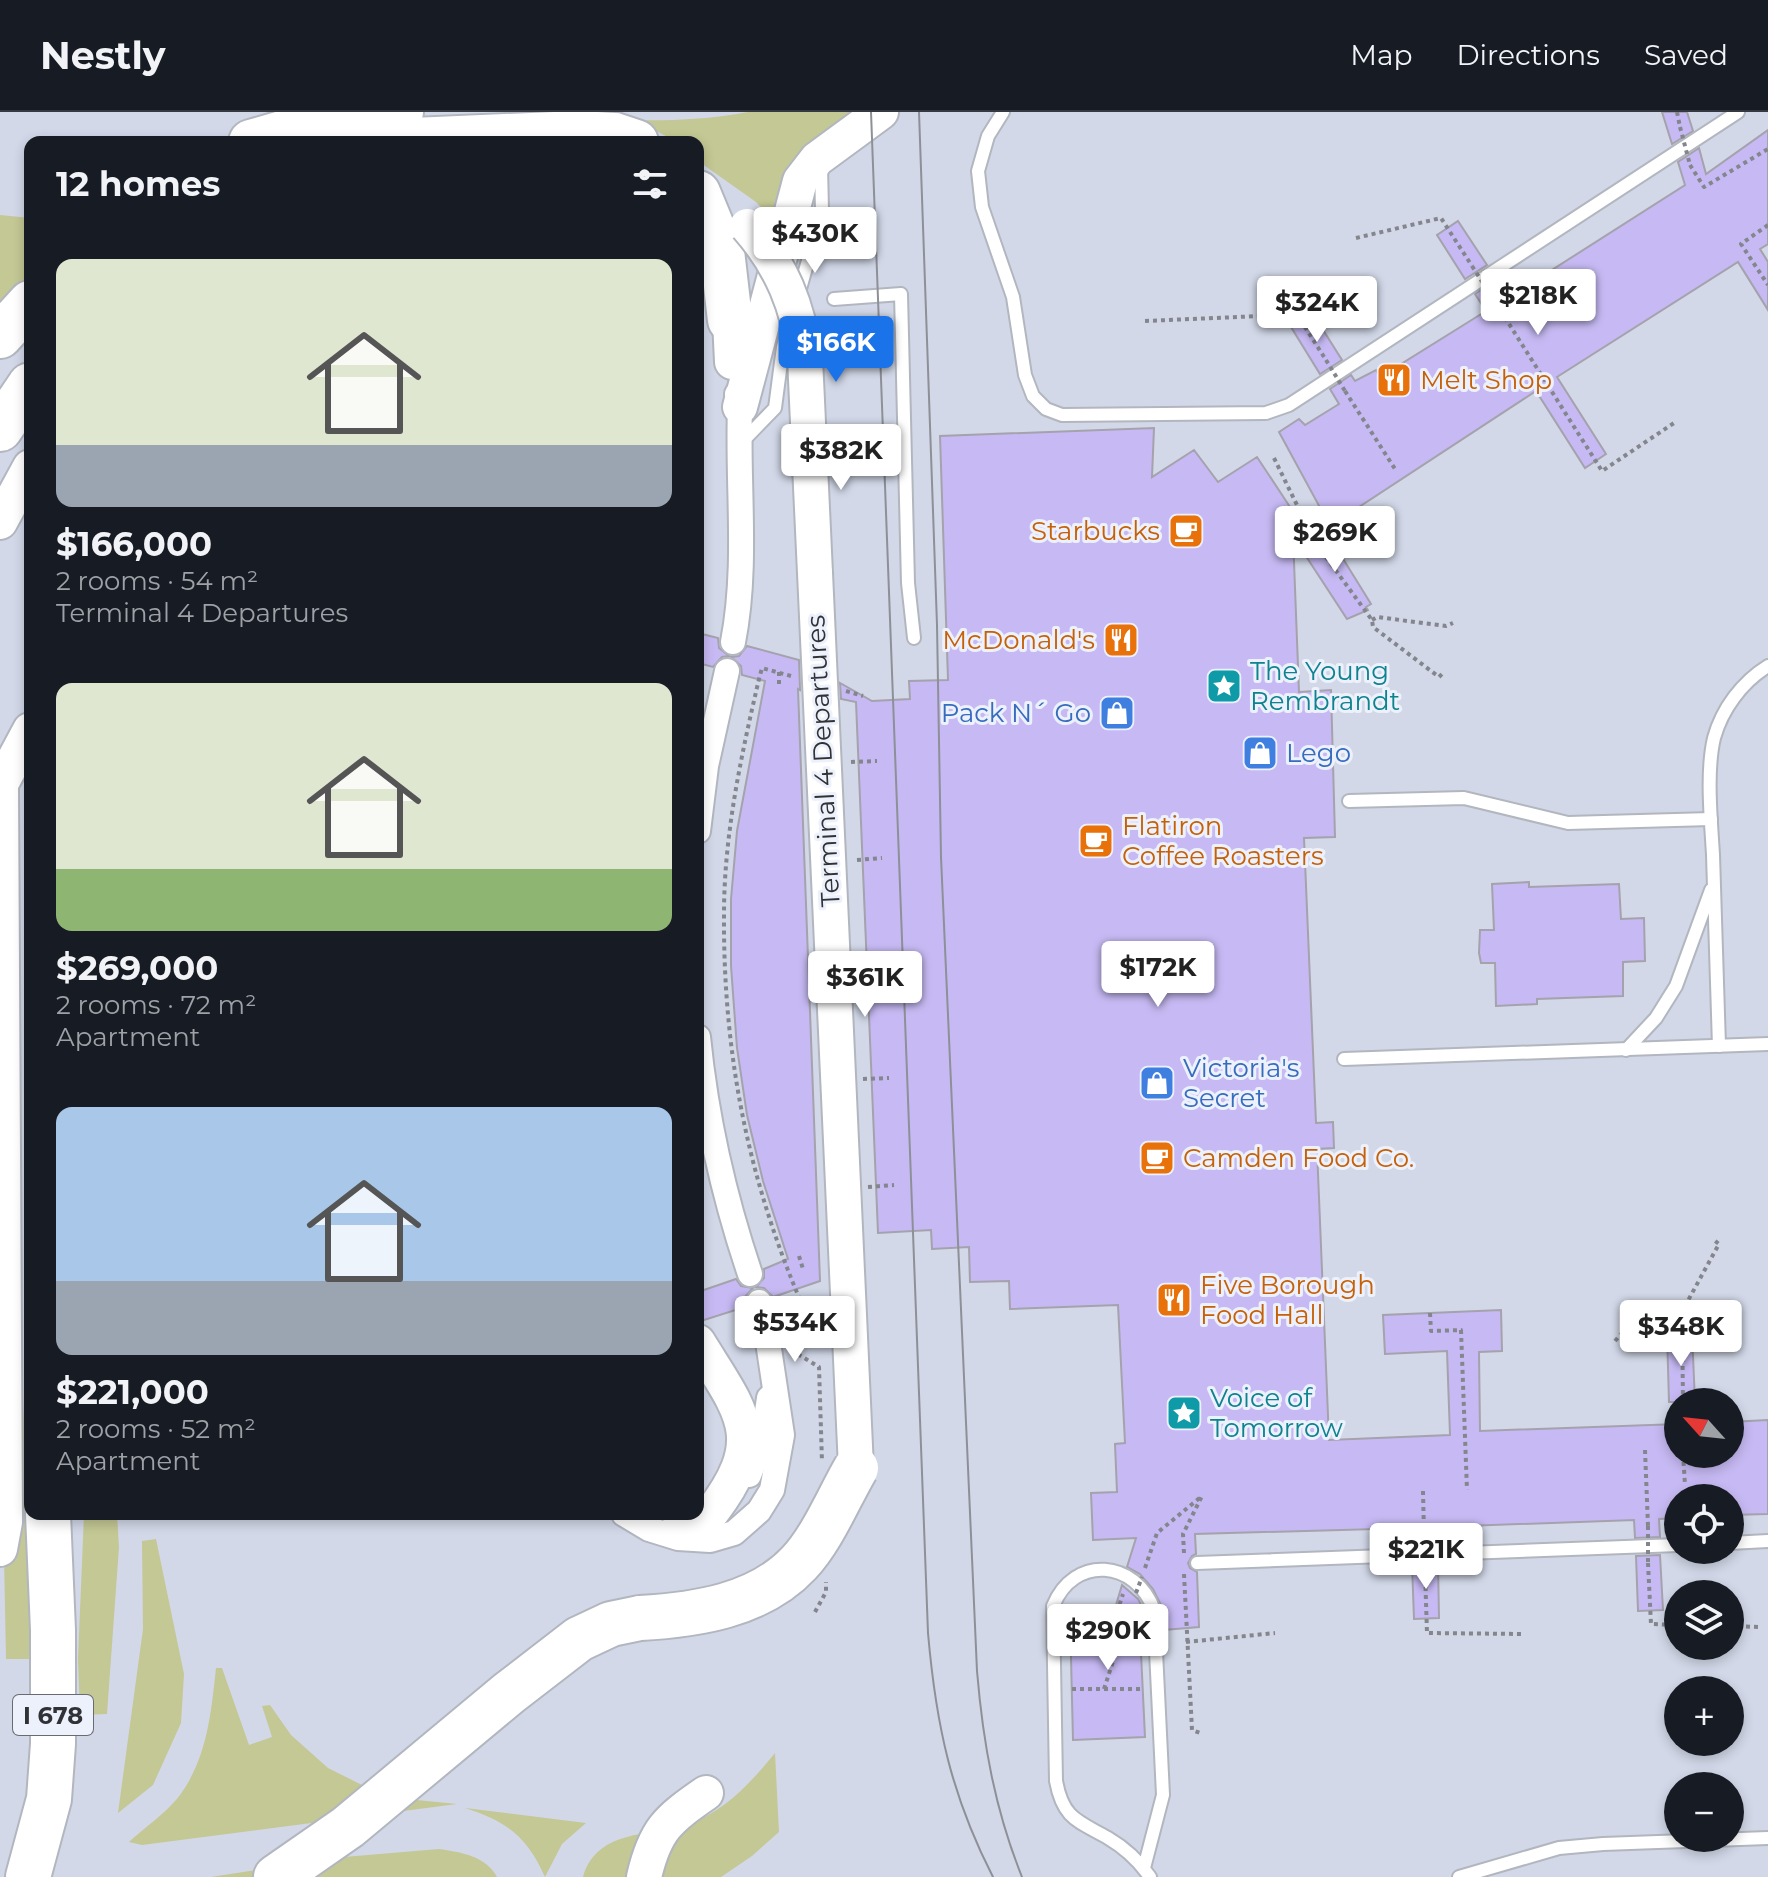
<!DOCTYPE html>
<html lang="en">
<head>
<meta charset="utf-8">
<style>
  body { margin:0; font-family:Montserrat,sans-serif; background:#20242c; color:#f1f3f6; height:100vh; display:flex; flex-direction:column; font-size:30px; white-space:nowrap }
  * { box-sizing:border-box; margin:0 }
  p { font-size:26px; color:#9ea1a6 }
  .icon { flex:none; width:44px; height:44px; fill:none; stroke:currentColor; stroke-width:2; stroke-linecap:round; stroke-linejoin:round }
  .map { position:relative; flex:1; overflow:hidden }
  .sheet { position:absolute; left:24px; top:24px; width:680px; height:1384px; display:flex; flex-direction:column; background:#171b24; border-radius:16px; box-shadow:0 4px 12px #0003 }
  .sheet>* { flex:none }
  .needle { width:52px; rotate:297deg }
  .tools { position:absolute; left:1664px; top:1276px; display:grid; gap:16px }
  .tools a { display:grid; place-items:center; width:80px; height:80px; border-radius:50%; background:#171b24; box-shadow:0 4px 12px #0003; font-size:40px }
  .price { position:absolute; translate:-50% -68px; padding:0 18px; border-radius:8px; background:#fff; color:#222; font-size:26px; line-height:52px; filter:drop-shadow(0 2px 4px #0008) }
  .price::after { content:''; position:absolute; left:50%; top:48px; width:24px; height:18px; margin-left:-12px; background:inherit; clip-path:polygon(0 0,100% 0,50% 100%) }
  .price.active { background:#1a73e8; color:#fff }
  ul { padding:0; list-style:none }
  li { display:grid; align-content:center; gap:16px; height:424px; padding:0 32px }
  li span { display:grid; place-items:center; height:248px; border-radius:16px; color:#555 }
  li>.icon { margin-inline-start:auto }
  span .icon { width:144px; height:144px; fill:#fffc; stroke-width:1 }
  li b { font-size:34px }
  h2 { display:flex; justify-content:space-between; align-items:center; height:96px; padding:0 32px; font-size:34px }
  header { display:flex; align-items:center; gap:48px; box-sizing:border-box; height:112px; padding:0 40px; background:#171b24; border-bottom:2px solid #363941 }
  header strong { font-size:38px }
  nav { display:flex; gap:44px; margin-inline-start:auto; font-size:28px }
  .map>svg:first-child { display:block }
  .built { fill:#d2d8e8; fill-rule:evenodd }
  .green { fill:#c4c894 }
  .building { fill:#c7baf4; stroke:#a4a2ac; stroke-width:2 }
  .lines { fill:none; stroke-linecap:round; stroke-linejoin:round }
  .lane-casing { stroke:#b2b6bf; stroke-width:16 }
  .street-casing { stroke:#b2b6bf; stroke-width:28 }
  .secondary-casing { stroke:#b2b6bf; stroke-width:38 }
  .highway-casing { stroke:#b2b6bf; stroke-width:48 }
  .path { stroke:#84868d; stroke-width:4; stroke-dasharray:4 4; stroke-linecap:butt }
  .lane { stroke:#fff; stroke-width:12 }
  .street { stroke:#fff; stroke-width:24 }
  .secondary { stroke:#fff; stroke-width:34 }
  .highway { stroke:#fff; stroke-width:44 }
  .tram { stroke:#8d9097; stroke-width:2 }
  .secondary-bridge-casing { stroke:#b2b6bf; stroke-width:38; stroke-linecap:butt }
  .highway-bridge-casing { stroke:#b2b6bf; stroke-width:48; stroke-linecap:butt }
  .path-bridge { stroke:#84868d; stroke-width:4; stroke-dasharray:4 4; stroke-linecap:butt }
  .secondary-bridge { stroke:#fff; stroke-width:34 }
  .highway-bridge { stroke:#fff; stroke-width:44 }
  .labels { text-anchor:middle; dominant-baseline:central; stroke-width:6; stroke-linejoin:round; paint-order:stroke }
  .shield { fill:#edf1fb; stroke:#696b71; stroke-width:2 }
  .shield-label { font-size:24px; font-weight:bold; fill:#303236 }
  .food-label { font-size:26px; fill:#c56008; stroke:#edf1fb; text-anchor:start }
  .culture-label { font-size:26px; fill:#0d838f; stroke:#edf1fb; text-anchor:start }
  .shop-label { font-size:26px; fill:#366cbe; stroke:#edf1fb; text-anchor:start }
  .street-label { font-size:26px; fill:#303236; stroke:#edf1fb }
</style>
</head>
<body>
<header>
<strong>Nestly</strong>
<nav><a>Map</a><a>Directions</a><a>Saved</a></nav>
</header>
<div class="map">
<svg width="1768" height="1765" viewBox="0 0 1768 1765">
  <rect width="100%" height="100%" fill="#e0e4ee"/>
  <path class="built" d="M0,0H1768V1765H0ZM30,30H698V1402H30ZM1678,1290H1730V1342H1678ZM1678,1386H1730V1438H1678ZM1678,1482H1730V1534H1678ZM1678,1578H1730V1630H1678ZM1678,1674H1730V1726H1678Z"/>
  <g class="green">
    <path d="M748,0H862L775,110L756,90L698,49V30H677L647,14L623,8C666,9 706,8 748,0Z"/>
    <path d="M0,103L30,106V170L0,220Z"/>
    <path d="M16,1141L29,1417L30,1547H6L0,1240Z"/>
    <path d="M84,1402H117L119,1435L107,1602L80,1603L78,1547Z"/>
    <path d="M156,1427L184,1562L181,1611L153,1673L118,1701L143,1517L142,1429Z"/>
    <path d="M216,1556H222L249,1633L272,1625L262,1594L270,1593L291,1623L328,1656L386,1685L457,1692L142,1733L129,1730C144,1716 163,1703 176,1688C207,1650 211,1602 216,1556Z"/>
    <path d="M775,1641L779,1720L752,1744L721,1765H583C597,1715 655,1725 694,1710C728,1696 752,1669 775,1641Z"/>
    <path d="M465,1696L586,1711L562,1732L545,1765C527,1724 506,1709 465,1696Z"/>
    <path d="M439,1737C460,1740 486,1744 497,1765H211L332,1746Z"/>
  </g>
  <g class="building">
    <path d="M1662,0H1687L1693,19L1672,32Z"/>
    <path d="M1768,18V132L1760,137L1768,150V198L1738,150L1557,265L1606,342L1585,356L1536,279L1330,414L1279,320L1299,307L1305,313L1339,292L1330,277L1351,263L1355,269L1376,258L1380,265L1486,199L1475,182L1496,168L1508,186L1685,73L1678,50L1699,36L1706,62Z"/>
    <path d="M1458,109L1487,153L1465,167L1437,123Z"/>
    <path d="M1313,202L1342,248L1320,262L1291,215Z"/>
    <path d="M1154,316L1152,365L1194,338L1218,370L1257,345L1292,398L1299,580L1331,578L1335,725L1304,726L1316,1011L1333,1010L1334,1036L1317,1037L1329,1328L1450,1323L1447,1239L1385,1242L1383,1203L1501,1198L1502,1239L1479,1240L1480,1319L1678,1312V1342H1730V1310L1768,1308V1402L1730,1403V1386H1678V1406L1659,1407L1660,1425L1635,1426L1634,1408L1437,1415V1433L1412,1434V1416L1195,1422L1196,1442L1192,1444L1188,1451L1190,1456L1197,1460L1199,1515L1164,1518L1163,1497L1153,1477L1140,1462L1127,1455L1136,1426L1093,1428L1091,1381L1117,1380L1115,1332L1125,1331L1118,1193L1010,1197L1009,1169L970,1170L969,1135L932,1137L931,1118L878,1121L856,590L841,587L840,571L872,589L910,587L909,569L948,568L940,324Z"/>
    <path d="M1324,416L1371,492L1366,495L1368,498L1347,507L1298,432Z"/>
    <path d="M698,521L718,526L719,536L729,544L722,545L713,555L698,551Z"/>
    <path d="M747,534L799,548L800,578L798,577L820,1169L773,1185L764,1176L756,1175L764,1166V1157L788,1147L763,1069L747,1003L737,936L731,854V787L737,719L765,569L742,563L741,554L731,545L739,544Z"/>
    <path d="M1529,770V775L1619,772L1621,807L1644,806L1645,849L1623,850V884L1537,887V892L1496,894L1495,851H1481L1479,841L1480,818H1494L1492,772Z"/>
    <path d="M736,1167L741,1174L753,1176L745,1185V1195L698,1210V1180Z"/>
    <path d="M1667,1221H1692L1695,1290H1669Z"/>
    <path d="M1660,1443L1663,1498L1638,1499L1636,1444Z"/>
    <path d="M1438,1451L1439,1506L1414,1507L1412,1452Z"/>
    <path d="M1122,1473L1138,1487L1145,1500L1146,1519L1140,1520L1145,1625L1073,1628L1070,1505L1113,1503Z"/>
  </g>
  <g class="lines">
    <defs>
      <g id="lane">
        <path d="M1003,0L988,24L978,59L982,95L1013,185L1025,263L1033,284L1046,297L1062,303L1266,301L1289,293L1738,0"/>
        <path d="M798,184L822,99L821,54"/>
        <path d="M834,187L901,182L908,471L914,526"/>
        <path d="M741,331L775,296L783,235L789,213"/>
        <path d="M1349,689L1464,686L1568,711L1711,707"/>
        <path d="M1719,934C1717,870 1715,807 1713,743C1711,708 1706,660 1714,626C1722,597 1742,570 1768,554"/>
        <path d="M1626,938L1656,906L1676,874L1711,778"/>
        <path d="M1344,947L1768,932"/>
        <path d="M1730,1431L1768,1429"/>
        <path d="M1197,1451L1678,1433"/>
        <path d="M1144,1756L1163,1683L1154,1498C1136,1448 1074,1442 1053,1494L1056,1669C1063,1707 1078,1709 1108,1726C1125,1736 1139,1749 1150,1765"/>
        <path d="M1459,1765L1559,1736L1603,1732L1768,1726"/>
      </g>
      <g id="street">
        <path d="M733,530C748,453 737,373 740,295L737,282"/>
        <path d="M698,719L706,654L727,559"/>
        <path d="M698,925C706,1006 724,1085 750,1162"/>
        <path d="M749,1363L763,1328L769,1286"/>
        <path d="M624,1402L649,1417L678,1426L710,1428L734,1421L759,1399L772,1378L782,1323L768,1230L759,1190"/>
      </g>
      <g id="secondary">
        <path d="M730,208L732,250"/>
        <path d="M805,246L815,461"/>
        <path d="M740,295L800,69L817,47L881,0"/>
        <path d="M0,410L30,355"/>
        <path d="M679,1402L688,1405L712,1400C769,1325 741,1300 698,1230"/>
        <path d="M0,1437L5,1410L1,672L30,618"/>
        <path d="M644,1765C655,1718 667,1708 706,1681"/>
      </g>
      <g id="highway">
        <path d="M251,30L320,10L401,0"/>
        <path d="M366,30L578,21L615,23L636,30"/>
        <path d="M698,81L722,139L730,208"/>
        <path d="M0,224L30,191"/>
        <path d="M0,317L30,273"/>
        <path d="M28,1765L49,1687L53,1632V1518L48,1402"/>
        <path d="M276,1765L348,1715L509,1581L579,1527L611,1512L640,1506"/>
      </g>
    </defs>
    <use href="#lane" class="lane-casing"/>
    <use href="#street" class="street-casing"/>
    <use href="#secondary" class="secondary-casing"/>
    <use href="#highway" class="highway-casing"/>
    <g class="path">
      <path d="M1677,0L1680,15"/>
      <path d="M1690,53L1704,75L1768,37"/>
      <path d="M1768,113L1741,132L1768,173"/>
      <path d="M1356,126L1441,106L1472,154"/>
      <path d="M1492,185L1602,359L1677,309"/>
      <path d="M1145,209L1284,203L1291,200L1296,201L1326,248"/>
      <path d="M1345,279L1395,357"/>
      <path d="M1274,346L1315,430L1372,508L1373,515L1439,565L1444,560"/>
      <path d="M1372,508L1377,505L1446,514L1453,511"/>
      <path d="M791,564L762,556L759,567C741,644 724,723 724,802C723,945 749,1073 807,1204"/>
      <path d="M779,572V560"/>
      <path d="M846,579L863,584"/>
      <path d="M851,650L877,649"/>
      <path d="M857,748L882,746"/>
      <path d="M861,866L886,865"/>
      <path d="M863,967L889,966"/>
      <path d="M868,1075L894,1073"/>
      <path d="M799,1144L803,1157"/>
      <path d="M1430,1201L1431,1219L1461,1218L1467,1378"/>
      <path d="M1615,1229L1621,1222L1672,1193L1682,1204"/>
      <path d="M791,1238L819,1255L822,1350"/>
      <path d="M1683,1290L1682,1204L1685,1194L1719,1132L1714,1128"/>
      <path d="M1645,1338L1648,1414"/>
      <path d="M1683,1342L1685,1373"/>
      <path d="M1423,1379L1424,1422"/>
      <path d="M1184,1441L1183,1422L1203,1382"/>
      <path d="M1648,1451L1651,1512L1678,1513"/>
      <path d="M1145,1456L1157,1421L1202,1384"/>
      <path d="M1425,1459L1427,1521L1522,1522"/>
      <path d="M1184,1462L1192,1618L1200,1621"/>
      <path d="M815,1500L826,1480V1470"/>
      <path d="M1730,1514L1758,1515"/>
      <path d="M1112,1529L1116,1540L1124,1534"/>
      <path d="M1186,1530L1275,1521"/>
      <path d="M1114,1546L1103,1542L1123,1482"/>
      <path d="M1072,1577H1143"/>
      <path d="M1104,1577L1119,1531"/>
    </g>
    <use href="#lane" class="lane"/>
    <use href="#street" class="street"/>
    <use href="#secondary" class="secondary"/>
    <use href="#highway" class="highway"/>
    <g class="tram">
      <path d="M871,0L928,1521C936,1613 951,1683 993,1765"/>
      <path d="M919,0L937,513L941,745L977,1559C983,1631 995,1698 1022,1765"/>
    </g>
    <defs>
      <g id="secondary-bridge">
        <path d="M747,114C782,154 798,194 805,246"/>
        <path d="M815,461L856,1356"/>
      </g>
      <path id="highway-bridge" d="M640,1506C695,1503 759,1494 799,1451C822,1427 839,1385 856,1356"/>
    </defs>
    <use href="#secondary-bridge" class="secondary-bridge-casing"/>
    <use href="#highway-bridge" class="highway-bridge-casing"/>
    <g class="path-bridge">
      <path d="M1680,15L1690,53"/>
      <path d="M1472,154L1492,185"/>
      <path d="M1326,248L1345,279"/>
      <path d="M1648,1414V1451"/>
      <path d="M1424,1422L1425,1459"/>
      <path d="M1136,1481L1142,1465"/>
    </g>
    <use href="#secondary-bridge" class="secondary-bridge"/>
    <use href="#highway-bridge" class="highway-bridge"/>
  </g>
  <defs>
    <symbol id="restaurant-square" viewBox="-11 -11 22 22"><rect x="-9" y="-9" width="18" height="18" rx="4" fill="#e8710a" stroke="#edf1fb"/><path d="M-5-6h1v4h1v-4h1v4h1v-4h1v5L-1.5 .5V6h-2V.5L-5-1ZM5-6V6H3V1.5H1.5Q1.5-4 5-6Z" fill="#fff"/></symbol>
    <symbol id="cafe-square" viewBox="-11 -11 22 22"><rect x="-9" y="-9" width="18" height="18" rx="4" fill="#e8710a" stroke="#edf1fb"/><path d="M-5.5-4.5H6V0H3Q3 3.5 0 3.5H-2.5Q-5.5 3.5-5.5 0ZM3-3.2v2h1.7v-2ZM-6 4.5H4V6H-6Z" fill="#fff"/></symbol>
    <symbol id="sight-square" viewBox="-11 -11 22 22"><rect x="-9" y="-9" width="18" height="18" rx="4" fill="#0f9aa8" stroke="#edf1fb"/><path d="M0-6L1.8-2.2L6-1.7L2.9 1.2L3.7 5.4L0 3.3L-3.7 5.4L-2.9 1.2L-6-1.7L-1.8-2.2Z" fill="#fff"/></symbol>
    <symbol id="shop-square" viewBox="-11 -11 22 22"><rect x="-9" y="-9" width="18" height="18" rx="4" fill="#3f7fe0" stroke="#edf1fb"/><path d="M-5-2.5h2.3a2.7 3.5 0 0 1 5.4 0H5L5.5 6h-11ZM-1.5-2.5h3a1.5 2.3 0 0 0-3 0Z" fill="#fff"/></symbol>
  </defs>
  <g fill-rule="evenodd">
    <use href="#restaurant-square" x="1374" y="248" width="40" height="40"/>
    <use href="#cafe-square" x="1166" y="399" width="40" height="40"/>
    <use href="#restaurant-square" x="1101" y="508" width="40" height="40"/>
    <use href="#sight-square" x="1204" y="554" width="40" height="40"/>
    <use href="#shop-square" x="1097" y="581" width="40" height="40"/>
    <use href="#shop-square" x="1240" y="621" width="40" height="40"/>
    <use href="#cafe-square" x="1076" y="709" width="40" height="40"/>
    <use href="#shop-square" x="1137" y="951" width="40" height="40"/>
    <use href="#cafe-square" x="1137" y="1026" width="40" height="40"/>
    <use href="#restaurant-square" x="1154" y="1168" width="40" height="40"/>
    <use href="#sight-square" x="1164" y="1281" width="40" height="40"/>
  </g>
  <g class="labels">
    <rect class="shield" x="13" y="1583" width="80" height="40" rx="6"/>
    <g class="shield-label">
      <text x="53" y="1603">I 678</text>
    </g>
    <g class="food-label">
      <text x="1420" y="268">Melt Shop</text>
      <text x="1160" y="419" text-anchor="end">Starbucks</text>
      <text x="1095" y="528" text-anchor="end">McDonald's</text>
      <text x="1122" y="714">Flatiron<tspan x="1122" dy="30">Coffee Roasters</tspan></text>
      <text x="1183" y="1046">Camden Food Co.</text>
      <text x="1200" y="1173">Five Borough<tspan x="1200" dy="30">Food Hall</tspan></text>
    </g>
    <g class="culture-label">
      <text x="1250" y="559">The Young<tspan x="1250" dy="30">Rembrandt</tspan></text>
      <text x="1210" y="1286">Voice of<tspan x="1210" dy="30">Tomorrow</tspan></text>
    </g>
    <g class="shop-label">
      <text x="1091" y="601" text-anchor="end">Pack N´ Go</text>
      <text x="1286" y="641">Lego</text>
      <text x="1183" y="956">Victoria's<tspan x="1183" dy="30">Secret</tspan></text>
    </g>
    <g class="street-label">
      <text transform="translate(823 649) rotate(-93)">Terminal 4 Departures</text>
    </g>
  </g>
</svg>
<div class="tools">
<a><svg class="needle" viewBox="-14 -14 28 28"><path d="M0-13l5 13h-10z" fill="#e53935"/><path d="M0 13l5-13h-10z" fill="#9ea1a6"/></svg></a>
<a><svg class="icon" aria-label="locate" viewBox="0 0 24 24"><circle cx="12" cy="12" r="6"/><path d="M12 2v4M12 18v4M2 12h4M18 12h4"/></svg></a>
<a><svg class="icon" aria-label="layers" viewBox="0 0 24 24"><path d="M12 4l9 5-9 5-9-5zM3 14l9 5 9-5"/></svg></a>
<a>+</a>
<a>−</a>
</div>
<b class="price" style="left:815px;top:163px">$430K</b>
<b class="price" style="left:1538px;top:225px">$218K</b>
<b class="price" style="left:1317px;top:232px">$324K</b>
<b class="price active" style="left:836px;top:272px">$166K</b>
<b class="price" style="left:841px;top:380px">$382K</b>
<b class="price" style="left:1335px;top:462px">$269K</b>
<b class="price" style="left:1158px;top:897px">$172K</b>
<b class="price" style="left:865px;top:907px">$361K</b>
<b class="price" style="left:795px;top:1252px">$534K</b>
<b class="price" style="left:1681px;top:1256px">$348K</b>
<b class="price" style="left:1426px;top:1479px">$221K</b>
<b class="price" style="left:1108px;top:1560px">$290K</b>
<section class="sheet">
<h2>12 homes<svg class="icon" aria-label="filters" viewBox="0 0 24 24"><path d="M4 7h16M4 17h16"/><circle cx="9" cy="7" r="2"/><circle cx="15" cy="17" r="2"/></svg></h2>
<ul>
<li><span style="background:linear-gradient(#dfe7d0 75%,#9aa5b1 0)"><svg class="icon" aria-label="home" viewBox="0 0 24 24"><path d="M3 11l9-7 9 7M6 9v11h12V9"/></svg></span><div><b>$166,000</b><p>2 rooms · 54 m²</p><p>Terminal 4 Departures</p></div></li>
<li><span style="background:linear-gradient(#dfe7d0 75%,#8fb573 0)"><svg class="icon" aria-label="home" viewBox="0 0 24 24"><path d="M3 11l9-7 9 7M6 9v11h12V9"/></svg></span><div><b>$269,000</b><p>2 rooms · 72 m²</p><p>Apartment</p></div></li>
<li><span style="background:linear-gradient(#a9c7e8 70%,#9aa5b1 0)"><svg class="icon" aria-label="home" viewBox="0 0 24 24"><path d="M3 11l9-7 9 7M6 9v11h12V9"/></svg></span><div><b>$221,000</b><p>2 rooms · 52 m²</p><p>Apartment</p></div></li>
</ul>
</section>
</div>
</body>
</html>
